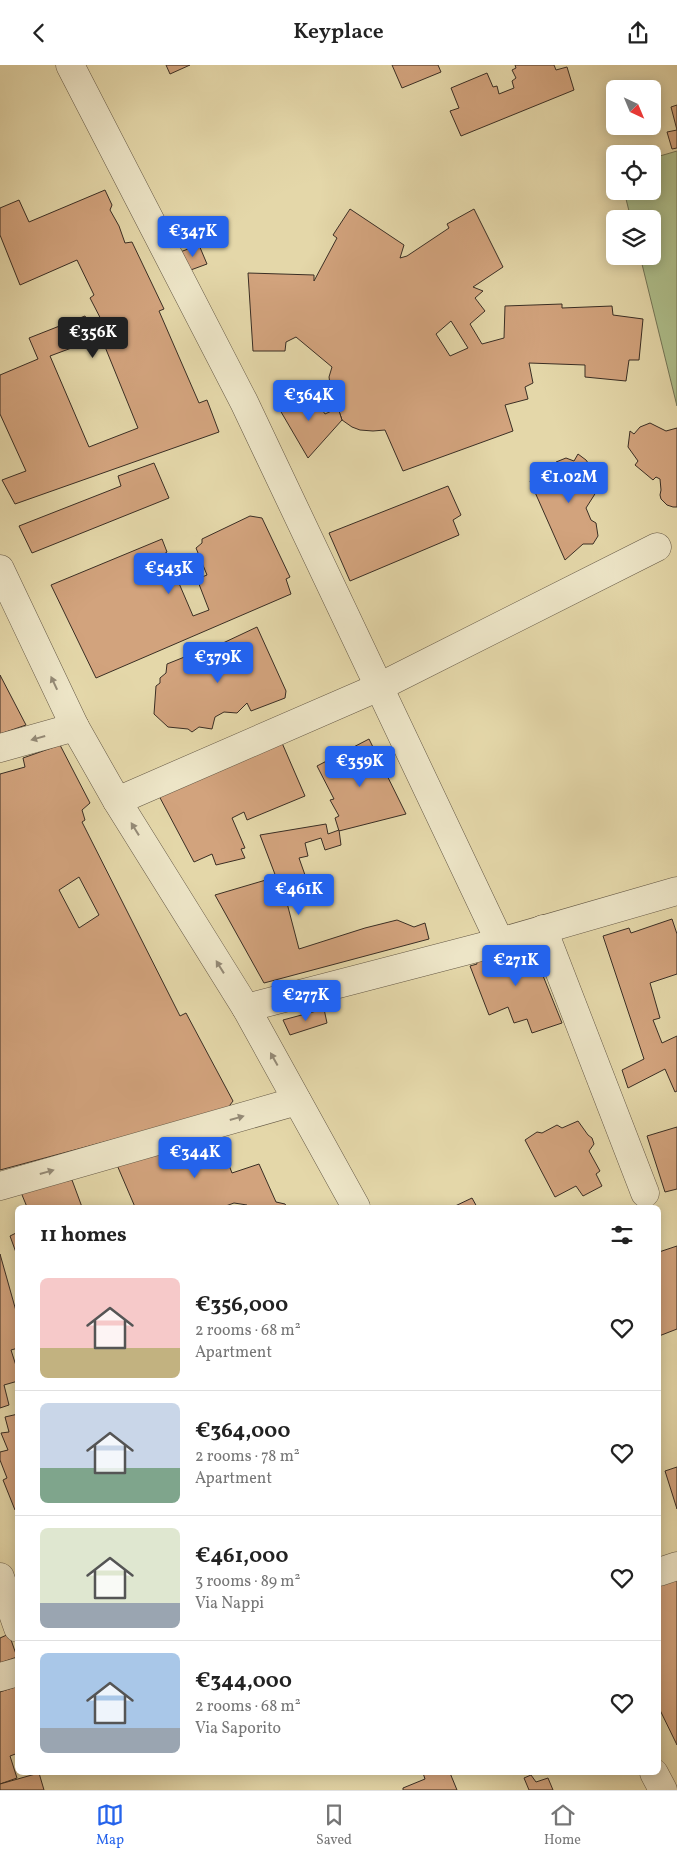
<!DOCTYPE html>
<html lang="en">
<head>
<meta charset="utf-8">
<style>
  body { margin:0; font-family:Vollkorn,serif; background:#f2f2f2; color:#222; height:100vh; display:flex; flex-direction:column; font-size:19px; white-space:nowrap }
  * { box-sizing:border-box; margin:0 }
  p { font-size:16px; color:#767676 }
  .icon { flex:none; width:28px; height:28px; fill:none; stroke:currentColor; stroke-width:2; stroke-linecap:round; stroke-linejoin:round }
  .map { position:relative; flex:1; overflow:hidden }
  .sheet { position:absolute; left:15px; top:1140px; width:646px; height:570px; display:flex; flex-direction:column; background:#fff; border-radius:8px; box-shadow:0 2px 12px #0003 }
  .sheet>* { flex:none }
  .needle { width:32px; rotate:136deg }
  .tools { position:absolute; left:606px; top:15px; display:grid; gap:10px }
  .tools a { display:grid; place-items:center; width:55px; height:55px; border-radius:8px; background:#fff; box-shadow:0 2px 12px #0003; font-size:25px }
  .price { position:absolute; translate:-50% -42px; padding:0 11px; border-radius:5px; background:#2563eb; color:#fff; font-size:16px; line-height:32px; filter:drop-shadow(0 1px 2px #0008) }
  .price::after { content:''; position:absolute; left:50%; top:30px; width:15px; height:11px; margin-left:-8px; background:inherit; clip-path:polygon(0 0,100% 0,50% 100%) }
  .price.selected { background:#222; color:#fff }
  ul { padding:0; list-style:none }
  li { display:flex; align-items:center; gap:15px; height:125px; padding:0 25px }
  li+li { border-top:1px solid #e0e0e0 }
  li span { display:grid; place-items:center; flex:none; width:140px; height:100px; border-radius:8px; color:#555 }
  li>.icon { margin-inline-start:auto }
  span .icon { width:60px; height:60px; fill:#fffc; stroke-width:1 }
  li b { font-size:21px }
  h2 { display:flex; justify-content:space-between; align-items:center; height:60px; padding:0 25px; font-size:21px }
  header { display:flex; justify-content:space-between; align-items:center; height:65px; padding:0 25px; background:#fff; font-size:22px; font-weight:600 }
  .menu { display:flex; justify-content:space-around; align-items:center; height:70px; border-top:1px solid #e0e0e0; background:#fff; font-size:14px; color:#767676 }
  .menu a { display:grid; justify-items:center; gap:2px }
  .menu .selected { color:#2563eb }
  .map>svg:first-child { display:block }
  .green { fill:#aebf8c; stroke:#747658 }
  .building { fill:#d2a37d; stroke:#3a2e24; fill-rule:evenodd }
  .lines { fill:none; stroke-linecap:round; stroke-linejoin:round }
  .minor-casing { stroke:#645845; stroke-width:29 }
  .tertiary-casing { stroke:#645845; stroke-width:29 }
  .minor { stroke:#ede5c7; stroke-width:28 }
  .tertiary { stroke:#ede5c7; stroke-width:28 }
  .oneway { fill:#948a76 }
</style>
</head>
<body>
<header><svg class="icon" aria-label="back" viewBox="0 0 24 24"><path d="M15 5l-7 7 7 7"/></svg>Keyplace<svg class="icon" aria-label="share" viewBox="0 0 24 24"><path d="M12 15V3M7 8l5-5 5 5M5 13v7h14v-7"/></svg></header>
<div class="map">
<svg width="677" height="1725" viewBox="0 0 677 1725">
  <rect width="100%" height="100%" fill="#e4d7a9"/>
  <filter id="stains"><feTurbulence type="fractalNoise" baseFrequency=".004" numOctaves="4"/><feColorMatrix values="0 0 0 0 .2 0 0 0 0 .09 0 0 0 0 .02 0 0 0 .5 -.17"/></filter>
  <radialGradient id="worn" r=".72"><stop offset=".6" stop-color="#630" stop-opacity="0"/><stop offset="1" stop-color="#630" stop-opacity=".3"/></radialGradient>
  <path class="green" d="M677,86V341L640,191H652V154H631L624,126H652L653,93Z"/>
  <g class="building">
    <path d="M166,0H190L170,9Z"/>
    <path d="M392,0H438L441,7L402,23Z"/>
    <path d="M515,0H554L556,5L567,2L574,25L461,71L450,46L459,43L451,23L487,8L493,22L497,21L499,29L514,23L512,16L516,13L512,5L516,3Z"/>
    <path d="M677,40V83L672,84L667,67L677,65L671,42Z"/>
    <path d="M105,125L112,140L110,145L119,161L125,178L132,177L164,244L159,246L199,338L207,335L219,367L15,439L2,415L26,406L0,349V310L38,294L29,273L85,251L95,269L106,264L90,233L94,230L77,195L20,220L0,170V143L19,135L29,157ZM101,272L138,363L89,382L50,291Z"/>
    <path d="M350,144L404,180L400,193L407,191L449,163L447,159L474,144L503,202L473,222L483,226L475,233L485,246L470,259L482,279L504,273L505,241L562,239V243L612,241L613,250L643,254L639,295H629L626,316L585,312V300L529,298L533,318L525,322L528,334L505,340L513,366L403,406L385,365L373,366L360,365L352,362L342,355L338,343L332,333L329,312L332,302L296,272L286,277L285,286H253L248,208L314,210V216L337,173L333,170ZM451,256L468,283L450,291L436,269Z"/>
    <path d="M199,180L207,199L188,206L180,187Z"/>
    <path d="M299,327L310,341L317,337L325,349L338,343L342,355L308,393L277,340Z"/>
    <path d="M650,358L666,366L677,363V442H673L667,440L661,434L660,430L661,425L660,414L656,412L653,415L635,400L638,396L628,382L630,366L634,369L640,362Z"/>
    <path d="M578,389L586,395L591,402L594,419L600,421L586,443L591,455L596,458L598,471L593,479H583L565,495L530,416H549L551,404L556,397L566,393L574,396Z"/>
    <path d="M154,398L169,433L32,488L19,461L121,421L118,411Z"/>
    <path d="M448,421L461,450L453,455L459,470L350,516L329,468Z"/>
    <path d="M250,451L262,453L290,512L286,514L291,529L96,613L51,520L162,474L167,487L164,489L174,517L178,516L193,551L209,545L197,514L207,510L196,483L202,478V474Z"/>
    <path d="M257,562L286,626L285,633L251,646L247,638L237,648L224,647L215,652L212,664L199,662L192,667L188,664L168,662L154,649L156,621L160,618V613L166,608L167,599L192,589L194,593L205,590L210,594L222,588L223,578Z"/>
    <path d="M0,610L26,660L0,669Z"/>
    <path d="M279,671L305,731L247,755L244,747L232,753L245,783L241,784L245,793L216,800L212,789L194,797L158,729Z"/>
    <path d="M369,674L406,749L339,766L335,753L339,751L330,735L334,734L317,701Z"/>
    <path d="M60,680L90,738L82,745L85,755L82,757L180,951L186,948L233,1036L227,1044L0,1105V709L25,702L23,693ZM79,812L99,850L79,863L59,825Z"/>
    <path d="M326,759L328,769L339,765L341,780L325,785L321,773L305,778L308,791L299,793L305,810L282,819L299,884L365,863L397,855L414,862L425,858L429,874L264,918L215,830L276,812L260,770Z"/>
    <path d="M672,854L677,869V909L650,918L660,953L653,955L662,978L677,971V1026L675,1027L665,1004L628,1023L622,1005L644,994L603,871L629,863L631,868Z"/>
    <path d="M529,876L562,958L532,968L527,954L514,958L508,942L489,950L470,901L477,899L476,894Z"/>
    <path d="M324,944L327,958L290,970L283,955Z"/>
    <path d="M578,1056L588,1070L592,1073L594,1079L589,1086L600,1106L596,1109L602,1121L583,1131L576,1121L555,1132L525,1075L537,1067L542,1068L557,1060L562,1063Z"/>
    <path d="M677,1062V1124L665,1127L647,1071Z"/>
    <path d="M217,1069L232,1108L259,1099L276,1137L285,1139L287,1142H248L247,1140L234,1138L223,1142H135L117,1100Z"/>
    <path d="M72,1115L82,1142H27L20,1125Z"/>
    <path d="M472,1133L477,1142H453Z"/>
    <path d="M18,1167V1193L10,1171Z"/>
    <path d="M677,1181V1264L659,1271V1187Z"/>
    <path d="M0,1189L18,1253V1283L11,1285L18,1307V1316L4,1320L9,1340L0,1343Z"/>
    <path d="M18,1349V1444L15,1445L3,1415L7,1413L0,1395V1387L8,1385L1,1368L9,1367L5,1352Z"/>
    <path d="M677,1402V1444L665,1406Z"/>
    <path d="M677,1515V1680L659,1643V1521Z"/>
    <path d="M9,1569L17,1592L0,1598V1573Z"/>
    <path d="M18,1621V1688L10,1691L17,1713L0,1719V1627Z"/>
    <path d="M39,1708L44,1725H0V1719Z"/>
    <path d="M423,1708H450L457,1725H403V1723L425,1714Z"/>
    <path d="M531,1710L536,1717L548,1713L553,1725H529L524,1713Z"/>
  </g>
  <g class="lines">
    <defs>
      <g id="minor">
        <path d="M70,0L244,337L500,877"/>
        <path d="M0,683L75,662"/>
        <path d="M117,736L379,622L657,482"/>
        <path d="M543,864L645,1128"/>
        <path d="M246,943L500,877L677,826"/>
        <path d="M659,1507L677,1501"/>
        <path d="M0,1512L18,1563"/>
        <path d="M0,1612L18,1607"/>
      </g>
      <g id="tertiary">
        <path d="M0,504L75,662L117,736L246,943L356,1142"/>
        <path d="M0,1121L297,1036"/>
        <path d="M654,1708L663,1725"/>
      </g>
    </defs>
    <use href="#minor" class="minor-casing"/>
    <use href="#tertiary" class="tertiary-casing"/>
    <use href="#minor" class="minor"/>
    <use href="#tertiary" class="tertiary"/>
  </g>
  <defs><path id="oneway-solid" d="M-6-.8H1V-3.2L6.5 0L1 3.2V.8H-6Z" transform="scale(1.25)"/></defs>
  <g class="oneway">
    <use href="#oneway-solid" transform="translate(54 618) rotate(-115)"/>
    <use href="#oneway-solid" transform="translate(38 673) rotate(164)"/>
    <use href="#oneway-solid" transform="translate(135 764) rotate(-122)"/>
    <use href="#oneway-solid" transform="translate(220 902) rotate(-122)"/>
    <use href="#oneway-solid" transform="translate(274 994) rotate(-119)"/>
    <use href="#oneway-solid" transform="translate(237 1053) rotate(-16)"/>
    <use href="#oneway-solid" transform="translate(47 1107) rotate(-16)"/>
  </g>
  <rect width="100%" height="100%" filter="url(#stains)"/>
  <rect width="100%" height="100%" fill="url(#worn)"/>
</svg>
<div class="tools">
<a><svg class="needle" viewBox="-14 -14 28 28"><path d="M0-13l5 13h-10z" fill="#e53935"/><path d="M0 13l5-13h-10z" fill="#767676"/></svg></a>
<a><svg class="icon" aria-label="locate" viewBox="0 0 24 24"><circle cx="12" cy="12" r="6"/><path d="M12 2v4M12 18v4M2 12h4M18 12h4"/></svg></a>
<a><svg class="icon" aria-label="layers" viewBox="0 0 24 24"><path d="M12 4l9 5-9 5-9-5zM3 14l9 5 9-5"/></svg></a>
</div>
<b class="price" style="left:193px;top:193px">€347K</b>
<b class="price selected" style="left:93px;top:294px">€356K</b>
<b class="price" style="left:309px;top:357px">€364K</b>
<b class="price" style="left:569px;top:439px">€1.02M</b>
<b class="price" style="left:169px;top:530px">€543K</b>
<b class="price" style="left:218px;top:619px">€379K</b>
<b class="price" style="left:360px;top:723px">€359K</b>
<b class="price" style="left:299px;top:851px">€461K</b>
<b class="price" style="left:516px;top:922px">€271K</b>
<b class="price" style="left:306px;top:957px">€277K</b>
<b class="price" style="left:195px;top:1114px">€344K</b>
<section class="sheet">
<h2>11 homes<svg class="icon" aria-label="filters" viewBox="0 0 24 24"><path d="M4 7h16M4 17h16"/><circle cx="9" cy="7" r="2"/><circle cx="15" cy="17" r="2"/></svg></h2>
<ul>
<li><span style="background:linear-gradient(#f6c9c9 70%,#c2b280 0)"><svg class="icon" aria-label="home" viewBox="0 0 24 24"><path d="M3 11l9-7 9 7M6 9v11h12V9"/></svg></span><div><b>€356,000</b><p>2 rooms · 68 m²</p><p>Apartment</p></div><svg class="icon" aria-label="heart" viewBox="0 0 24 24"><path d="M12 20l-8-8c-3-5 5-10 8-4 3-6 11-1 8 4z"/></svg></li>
<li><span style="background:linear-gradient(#c9d6e8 65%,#7fa58c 0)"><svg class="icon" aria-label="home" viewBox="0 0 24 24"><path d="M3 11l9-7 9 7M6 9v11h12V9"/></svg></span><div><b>€364,000</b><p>2 rooms · 78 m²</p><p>Apartment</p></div><svg class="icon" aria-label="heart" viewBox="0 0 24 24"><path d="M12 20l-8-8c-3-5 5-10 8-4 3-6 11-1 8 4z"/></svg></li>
<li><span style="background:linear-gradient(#dfe7d0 75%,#9aa5b1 0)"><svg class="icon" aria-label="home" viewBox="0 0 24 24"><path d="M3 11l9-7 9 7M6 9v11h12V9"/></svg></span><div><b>€461,000</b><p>3 rooms · 89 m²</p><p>Via Nappi</p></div><svg class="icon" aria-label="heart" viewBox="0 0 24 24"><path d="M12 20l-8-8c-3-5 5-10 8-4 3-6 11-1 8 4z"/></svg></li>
<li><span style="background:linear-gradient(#a9c7e8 75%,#9aa5b1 0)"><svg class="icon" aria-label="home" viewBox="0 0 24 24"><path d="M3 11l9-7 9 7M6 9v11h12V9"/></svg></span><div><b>€344,000</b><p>2 rooms · 68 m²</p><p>Via Saporito</p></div><svg class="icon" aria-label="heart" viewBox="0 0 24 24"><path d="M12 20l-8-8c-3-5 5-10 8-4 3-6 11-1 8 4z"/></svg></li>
</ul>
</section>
</div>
<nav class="menu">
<a class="selected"><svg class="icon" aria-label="map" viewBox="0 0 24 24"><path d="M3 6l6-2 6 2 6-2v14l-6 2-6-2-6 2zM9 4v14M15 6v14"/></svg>Map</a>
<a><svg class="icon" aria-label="saved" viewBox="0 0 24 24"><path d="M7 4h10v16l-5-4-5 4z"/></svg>Saved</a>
<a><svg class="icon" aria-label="home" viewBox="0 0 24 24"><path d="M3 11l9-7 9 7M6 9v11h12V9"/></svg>Home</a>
</nav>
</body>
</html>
